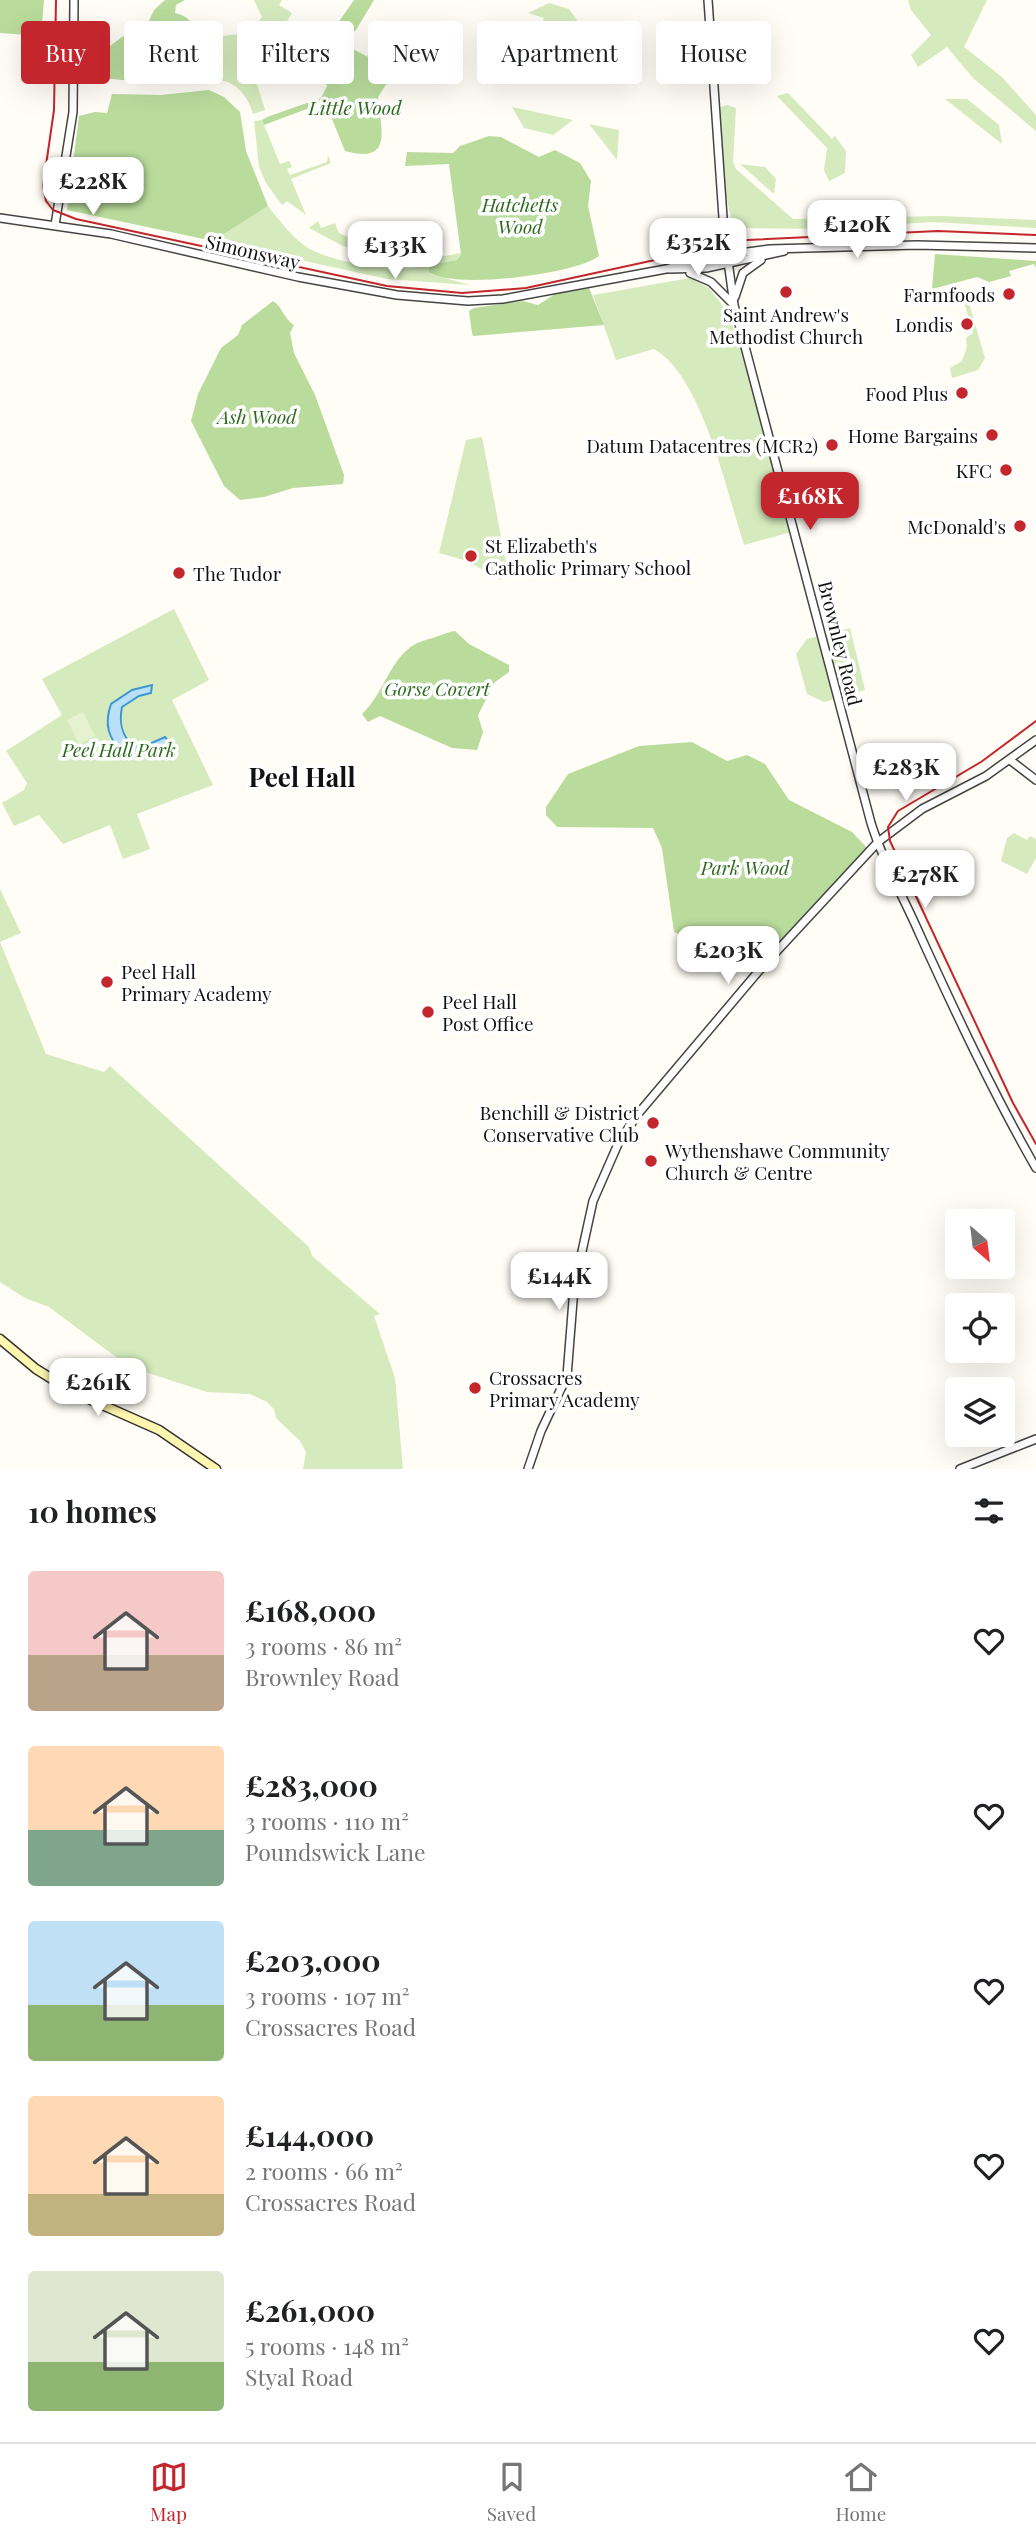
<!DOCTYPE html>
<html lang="en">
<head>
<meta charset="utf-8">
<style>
  body { margin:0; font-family:"Playfair Display",serif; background:#f2f2f2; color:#202124; height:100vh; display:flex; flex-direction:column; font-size:26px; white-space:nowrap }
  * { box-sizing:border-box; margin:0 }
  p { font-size:23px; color:#757577 }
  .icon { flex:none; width:38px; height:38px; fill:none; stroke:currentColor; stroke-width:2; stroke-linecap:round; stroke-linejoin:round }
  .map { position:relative; height:1469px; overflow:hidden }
  .drawer { display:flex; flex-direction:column; background:#fff; flex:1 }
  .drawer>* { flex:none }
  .hud { position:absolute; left:21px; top:21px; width:994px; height:63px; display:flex; gap:14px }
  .needle { width:46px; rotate:152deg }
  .buttons { position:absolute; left:945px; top:1209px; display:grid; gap:14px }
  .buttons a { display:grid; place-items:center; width:70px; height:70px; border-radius:7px; background:#fff; box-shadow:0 7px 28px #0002; font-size:35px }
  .price { position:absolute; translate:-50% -60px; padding:0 16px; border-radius:14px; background:#fff; color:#222; font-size:23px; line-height:46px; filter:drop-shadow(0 2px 4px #0008) }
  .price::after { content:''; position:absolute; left:50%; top:42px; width:21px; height:16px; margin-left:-10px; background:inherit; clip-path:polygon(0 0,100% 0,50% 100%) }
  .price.on { background:#c4262e; color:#fff }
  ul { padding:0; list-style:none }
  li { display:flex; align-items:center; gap:21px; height:175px; padding:0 28px }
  li span { display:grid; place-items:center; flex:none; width:196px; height:140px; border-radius:7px; color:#555 }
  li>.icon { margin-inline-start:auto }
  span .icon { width:84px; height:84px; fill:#fffc; stroke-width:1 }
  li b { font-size:30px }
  h2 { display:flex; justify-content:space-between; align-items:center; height:84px; padding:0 28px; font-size:30px }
  .chip { padding:0 24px; border-radius:7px; background:#fff; box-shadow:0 7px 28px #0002; font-size:24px; line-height:63px }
  .chip.on { background:#c4262e; color:#fff }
  .tab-bar { display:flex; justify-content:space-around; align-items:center; height:98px; border-top:2px solid #e0e0e0; background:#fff; font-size:19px; color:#757577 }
  .tab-bar a { display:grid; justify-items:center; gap:4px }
  .tab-bar .on { color:#c4262e }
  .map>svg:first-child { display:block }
  .green { fill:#d5ebbd }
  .forest { fill:#b9dc9c }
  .pitch { fill:#e6f2cf }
  .water { fill:#b9e0f7; stroke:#3f96cf; stroke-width:2 }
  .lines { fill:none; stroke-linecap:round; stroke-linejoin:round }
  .tertiary-casing { stroke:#444; stroke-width:10 }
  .secondary-casing { stroke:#333; stroke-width:11 }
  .tertiary { stroke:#fff; stroke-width:7 }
  .secondary { stroke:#fff6b0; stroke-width:8 }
  .tram { stroke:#c4262e; stroke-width:2 }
  .poi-dot { fill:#c4262e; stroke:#fff; stroke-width:2.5 }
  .labels { text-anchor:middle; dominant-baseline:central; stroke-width:7; stroke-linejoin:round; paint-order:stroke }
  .park-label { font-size:19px; font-style:italic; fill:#2f6b1f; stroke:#fff }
  .street-label { font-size:19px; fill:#111; stroke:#fff }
  .poi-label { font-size:19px; fill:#111; stroke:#fff; text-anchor:end }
  .district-label { font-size:26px; font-weight:bold; fill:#111; stroke:#fff }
</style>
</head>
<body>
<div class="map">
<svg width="1036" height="1469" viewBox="0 0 1036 1469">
  <rect width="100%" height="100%" fill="#fffdf5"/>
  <g class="green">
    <path d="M254,0H282L279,5L292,13L287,21L312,38C279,25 278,24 255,52L261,51L264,62L251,65L265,110L253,114C247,92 231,77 208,80L206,70L216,67L211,37L241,34L248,28L251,30L262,17Z"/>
    <path d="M908,0H987L964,47L1002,77L1036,115V131L973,78L947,47L918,67L911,55L931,35L911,10Z"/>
    <path d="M549,3L569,9L581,26L571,25L559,67L532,59L544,18L528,13Z"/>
    <path d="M380,38L419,47L417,54L378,65L367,56Z"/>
    <path d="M788,93L832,139L835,136L846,151L845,173L829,181L824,170L827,148L777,96Z"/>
    <path d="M945,99H967L999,125L1002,144Z"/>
    <path d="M727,105L736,108L733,162L736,169L793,219L941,216L1036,220V228L934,222L823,229L737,228C722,209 721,134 718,108Z"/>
    <path d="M512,107L573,120L553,135L524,128Z"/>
    <path d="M262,120L280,164L289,161L292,167L287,169L290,175L327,162L328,155L331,163L291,179L306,215L287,201L282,205L266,183L259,167L254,121Z"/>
    <path d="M589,124L619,130L617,160Z"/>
    <path d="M740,164L765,167L776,179L774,194Z"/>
    <path d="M268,206C280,221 293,239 310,249C333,262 416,280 436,259L430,256L417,261L418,253L383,251L417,236L422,246L430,243L432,252L437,251L439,257L461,253L457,260L430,265L431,274L470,285L387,279L213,241Z"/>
    <path d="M318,221L321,228L335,223L339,233L351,239L363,234L373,254L376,253V257L341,245L309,228Z"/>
    <path d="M690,278L709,288L723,306L739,340L775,474L795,531L744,545C727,492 702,376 654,349L616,360L593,295Z"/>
    <path d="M956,288L967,296L985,358L978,370L952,378L950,368L962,361L967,347L966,338L973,333L964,301L934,302L933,298L935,293Z"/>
    <path d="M482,437L507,568L501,580L467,561L439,553L466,440Z"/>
    <path d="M174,609L209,680L172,700L213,785L137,814L150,849L123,859L110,825L63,844L39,815L14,826L2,803L24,790L27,783L6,751L62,715L42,679Z"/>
    <path d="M850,628L865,690L824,702L807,694L796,654L807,639Z"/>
    <path d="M1014,833L1027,840L1030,836L1036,839V858L1027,874L1001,861L1007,838Z"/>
    <path d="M0,889L21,933L0,942L46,1054L104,1072L110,1066L309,1247L312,1256L380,1314L374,1316L395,1378L403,1469H303L306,1452L300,1441L276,1418L274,1409L267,1402L250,1394L207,1392L145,1372L116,1357L49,1307L25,1298L0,1282Z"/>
  </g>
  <g class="forest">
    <path d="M0,0H44L41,36L0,33Z"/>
    <path d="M165,0H185L176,5L175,13C201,18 202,48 206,71C170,83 129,83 93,76L90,67C100,51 129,30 148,23L154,10Z"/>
    <path d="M354,0H374L356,30L349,36L347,46L372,59L378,65L380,77L387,83L378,97C380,127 395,165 345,151L325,102L264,125L262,120L267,117L321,98L327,86L324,79L327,71C322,59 313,54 307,40L295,38L287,33L277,36L278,42L261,51H253L279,28L293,29L321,42L326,40Z"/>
    <path d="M209,90L224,97L240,112L246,151L268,206L213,241L67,210L79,116L95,112L107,113L112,94L161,95Z"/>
    <path d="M489,136L501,137L539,157L555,150L580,163L591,181L588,206L599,256C577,274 453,290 429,272L430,265L457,260L461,254L449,164L405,166L407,152L453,153L460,146Z"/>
    <path d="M935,254L1036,261V268L1034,264L1009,271L1011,276L989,282L977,277L932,289Z"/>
    <path d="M589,288L604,325L473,336L472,333L469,311L474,308L523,301L538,305L555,294Z"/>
    <path d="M273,301C283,307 283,318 294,325L290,333L294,353L315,395L344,475L343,484L293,488L264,497L240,500L224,486L191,421L198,394L221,348L238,335L242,325Z"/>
    <path d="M455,631L469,644L509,665V672L495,682L478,715L483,732L477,750L452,748L380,716L368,722L362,714C388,690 391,647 429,639C438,637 446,632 455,631Z"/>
    <path d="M692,742L727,761L747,755L765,764L789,800L852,832L868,849L763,966L674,932L662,848L653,828L557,827L546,815V807L568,774L639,746Z"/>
  </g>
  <path class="pitch" d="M83,712L95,736L79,744L67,720Z"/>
  <path class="water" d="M152,685L151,693L139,696L122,707C119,722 121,734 132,745L145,746L165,737L169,742C156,756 140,757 123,753C108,738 104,724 111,704L132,690Z"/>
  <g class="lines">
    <defs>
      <g id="tertiary">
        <path d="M708,0L724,232L734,305L871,823C883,862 904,898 920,935C956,1014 993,1093 1036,1168"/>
        <path d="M0,218L111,234L298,277L397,295L468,301L503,299L666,269L702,258L770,249L917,245L1036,248"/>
        <path d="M55,225L73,112L74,0"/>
        <path d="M693,264L722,260L728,263"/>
        <path d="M669,269L706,268L784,251"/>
        <path d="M690,273L711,282L733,304"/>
        <path d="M735,297L743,273L761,260"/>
        <path d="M1010,760L1036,780"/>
        <path d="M528,1469L541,1431L567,1376L574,1288L593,1201L618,1144L637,1115L763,966L878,842L922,809L986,776L1036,740"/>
        <path d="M960,1469L1036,1439"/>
      </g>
      <path id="secondary" d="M0,1339L36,1369L73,1392L159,1430L216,1469"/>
    </defs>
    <use href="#tertiary" class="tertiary-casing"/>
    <use href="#secondary" class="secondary-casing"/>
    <use href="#tertiary" class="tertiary"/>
    <use href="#secondary" class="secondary"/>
    <g class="tram">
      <path d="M56,0L54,110L43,186L46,201L53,210L76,219L387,286L462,293L526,288L747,240L938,231L1036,235"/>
      <path d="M1036,721L981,762L898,811L888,827L890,841L1013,1103L1036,1144"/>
    </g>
  </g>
  <g class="poi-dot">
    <circle cx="786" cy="292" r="7"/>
    <circle cx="1009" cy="294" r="7"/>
    <circle cx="967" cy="324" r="7"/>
    <circle cx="962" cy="393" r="7"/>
    <circle cx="992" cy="435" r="7"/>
    <circle cx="832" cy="445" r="7"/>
    <circle cx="1006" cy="470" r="7"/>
    <circle cx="1020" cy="526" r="7"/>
    <circle cx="471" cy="556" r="7"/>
    <circle cx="179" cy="573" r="7"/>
    <circle cx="107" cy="982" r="7"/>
    <circle cx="428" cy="1012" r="7"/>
    <circle cx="653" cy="1123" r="7"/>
    <circle cx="651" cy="1161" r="7"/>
    <circle cx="475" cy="1388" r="7"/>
  </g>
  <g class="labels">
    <g class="park-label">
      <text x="355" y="107">Little Wood</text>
      <text x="520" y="204">Hatchetts<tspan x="520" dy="22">Wood</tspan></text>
      <text x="257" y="416">Ash Wood</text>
      <text x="437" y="688">Gorse Covert</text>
      <text x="119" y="749">Peel Hall Park</text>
      <text x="745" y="867">Park Wood</text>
    </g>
    <g class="street-label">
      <text transform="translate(253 251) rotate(13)">Simonsway</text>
      <text transform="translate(841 643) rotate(76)">Brownley Road</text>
    </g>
    <g class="poi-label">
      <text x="995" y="294">Farmfoods</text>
      <text x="786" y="314" text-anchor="middle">Saint Andrew's<tspan x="786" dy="22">Methodist Church</tspan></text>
      <text x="953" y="324">Londis</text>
      <text x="948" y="393">Food Plus</text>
      <text x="978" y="435">Home Bargains</text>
      <text x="818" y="445">Datum Datacentres (MCR2)</text>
      <text x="992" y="470">KFC</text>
      <text x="1006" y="526">McDonald's</text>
      <text x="485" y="545" text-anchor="start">St Elizabeth's<tspan x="485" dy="22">Catholic Primary School</tspan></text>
      <text x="193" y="573" text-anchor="start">The Tudor</text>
      <text x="121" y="971" text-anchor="start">Peel Hall<tspan x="121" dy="22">Primary Academy</tspan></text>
      <text x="442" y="1001" text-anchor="start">Peel Hall<tspan x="442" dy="22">Post Office</tspan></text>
      <text x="639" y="1112">Benchill &amp; District<tspan x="639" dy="22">Conservative Club</tspan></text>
      <text x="665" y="1150" text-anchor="start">Wythenshawe Community<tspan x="665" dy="22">Church &amp; Centre</tspan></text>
      <text x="489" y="1377" text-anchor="start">Crossacres<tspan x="489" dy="22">Primary Academy</tspan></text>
    </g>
    <g class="district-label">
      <text x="302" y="776">Peel Hall</text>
    </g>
  </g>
</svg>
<div class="buttons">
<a><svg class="needle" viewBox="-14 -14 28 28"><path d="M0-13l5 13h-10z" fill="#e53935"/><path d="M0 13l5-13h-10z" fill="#757577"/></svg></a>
<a><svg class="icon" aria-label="locate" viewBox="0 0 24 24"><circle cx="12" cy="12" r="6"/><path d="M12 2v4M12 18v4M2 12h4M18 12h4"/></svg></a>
<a><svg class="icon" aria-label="layers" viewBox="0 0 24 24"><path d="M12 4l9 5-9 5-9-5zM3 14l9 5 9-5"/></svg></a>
</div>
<b class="price" style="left:93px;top:217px">£228K</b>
<b class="price" style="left:857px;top:260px">£120K</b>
<b class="price" style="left:698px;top:278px">£352K</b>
<b class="price" style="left:395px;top:281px">£133K</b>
<b class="price on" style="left:810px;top:532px">£168K</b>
<b class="price" style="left:906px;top:803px">£283K</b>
<b class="price" style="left:925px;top:910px">£278K</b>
<b class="price" style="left:728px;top:986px">£203K</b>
<b class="price" style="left:559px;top:1312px">£144K</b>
<b class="price" style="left:98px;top:1418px">£261K</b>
<div class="hud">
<a class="chip on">Buy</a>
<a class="chip">Rent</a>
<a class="chip">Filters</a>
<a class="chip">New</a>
<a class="chip">Apartment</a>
<a class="chip">House</a>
</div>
</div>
<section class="drawer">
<h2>10 homes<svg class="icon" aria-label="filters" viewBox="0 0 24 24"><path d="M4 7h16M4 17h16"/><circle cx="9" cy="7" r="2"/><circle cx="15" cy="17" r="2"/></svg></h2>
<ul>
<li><span style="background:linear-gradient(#f6c9c9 60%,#b9a48a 0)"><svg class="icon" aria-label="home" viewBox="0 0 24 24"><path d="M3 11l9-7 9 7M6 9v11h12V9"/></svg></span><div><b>£168,000</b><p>3 rooms · 86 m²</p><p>Brownley Road</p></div><svg class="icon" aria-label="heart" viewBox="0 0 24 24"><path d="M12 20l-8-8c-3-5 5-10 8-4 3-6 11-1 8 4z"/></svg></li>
<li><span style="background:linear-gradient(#ffd9b3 60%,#7fa58c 0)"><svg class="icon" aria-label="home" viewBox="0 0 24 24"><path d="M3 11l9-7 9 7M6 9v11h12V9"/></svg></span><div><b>£283,000</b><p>3 rooms · 110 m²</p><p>Poundswick Lane</p></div><svg class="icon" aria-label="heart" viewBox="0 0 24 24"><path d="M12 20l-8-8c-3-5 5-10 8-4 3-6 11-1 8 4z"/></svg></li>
<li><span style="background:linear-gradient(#bfe0f5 60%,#8fb573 0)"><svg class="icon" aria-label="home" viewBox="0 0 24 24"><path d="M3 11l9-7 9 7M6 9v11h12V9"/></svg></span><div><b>£203,000</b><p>3 rooms · 107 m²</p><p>Crossacres Road</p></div><svg class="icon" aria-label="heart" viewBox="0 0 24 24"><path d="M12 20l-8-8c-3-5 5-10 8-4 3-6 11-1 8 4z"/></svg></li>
<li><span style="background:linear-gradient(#ffd9b3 70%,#c2b280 0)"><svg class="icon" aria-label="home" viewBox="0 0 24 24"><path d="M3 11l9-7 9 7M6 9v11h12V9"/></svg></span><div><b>£144,000</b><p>2 rooms · 66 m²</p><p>Crossacres Road</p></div><svg class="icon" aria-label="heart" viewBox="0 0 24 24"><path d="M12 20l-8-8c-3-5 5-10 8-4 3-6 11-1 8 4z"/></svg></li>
<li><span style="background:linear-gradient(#dfe7d0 65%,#8fb573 0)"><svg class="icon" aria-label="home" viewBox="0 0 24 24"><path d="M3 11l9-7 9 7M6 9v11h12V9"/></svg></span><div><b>£261,000</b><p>5 rooms · 148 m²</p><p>Styal Road</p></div><svg class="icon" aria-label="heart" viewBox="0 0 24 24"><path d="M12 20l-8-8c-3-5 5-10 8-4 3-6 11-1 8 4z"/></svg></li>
</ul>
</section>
<nav class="tab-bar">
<a class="on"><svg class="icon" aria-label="map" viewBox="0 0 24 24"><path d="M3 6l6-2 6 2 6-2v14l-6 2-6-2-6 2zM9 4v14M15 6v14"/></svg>Map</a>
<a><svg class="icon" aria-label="saved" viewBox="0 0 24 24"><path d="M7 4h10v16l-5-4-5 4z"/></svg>Saved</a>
<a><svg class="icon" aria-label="home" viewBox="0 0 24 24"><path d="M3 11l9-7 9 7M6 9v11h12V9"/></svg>Home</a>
</nav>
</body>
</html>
